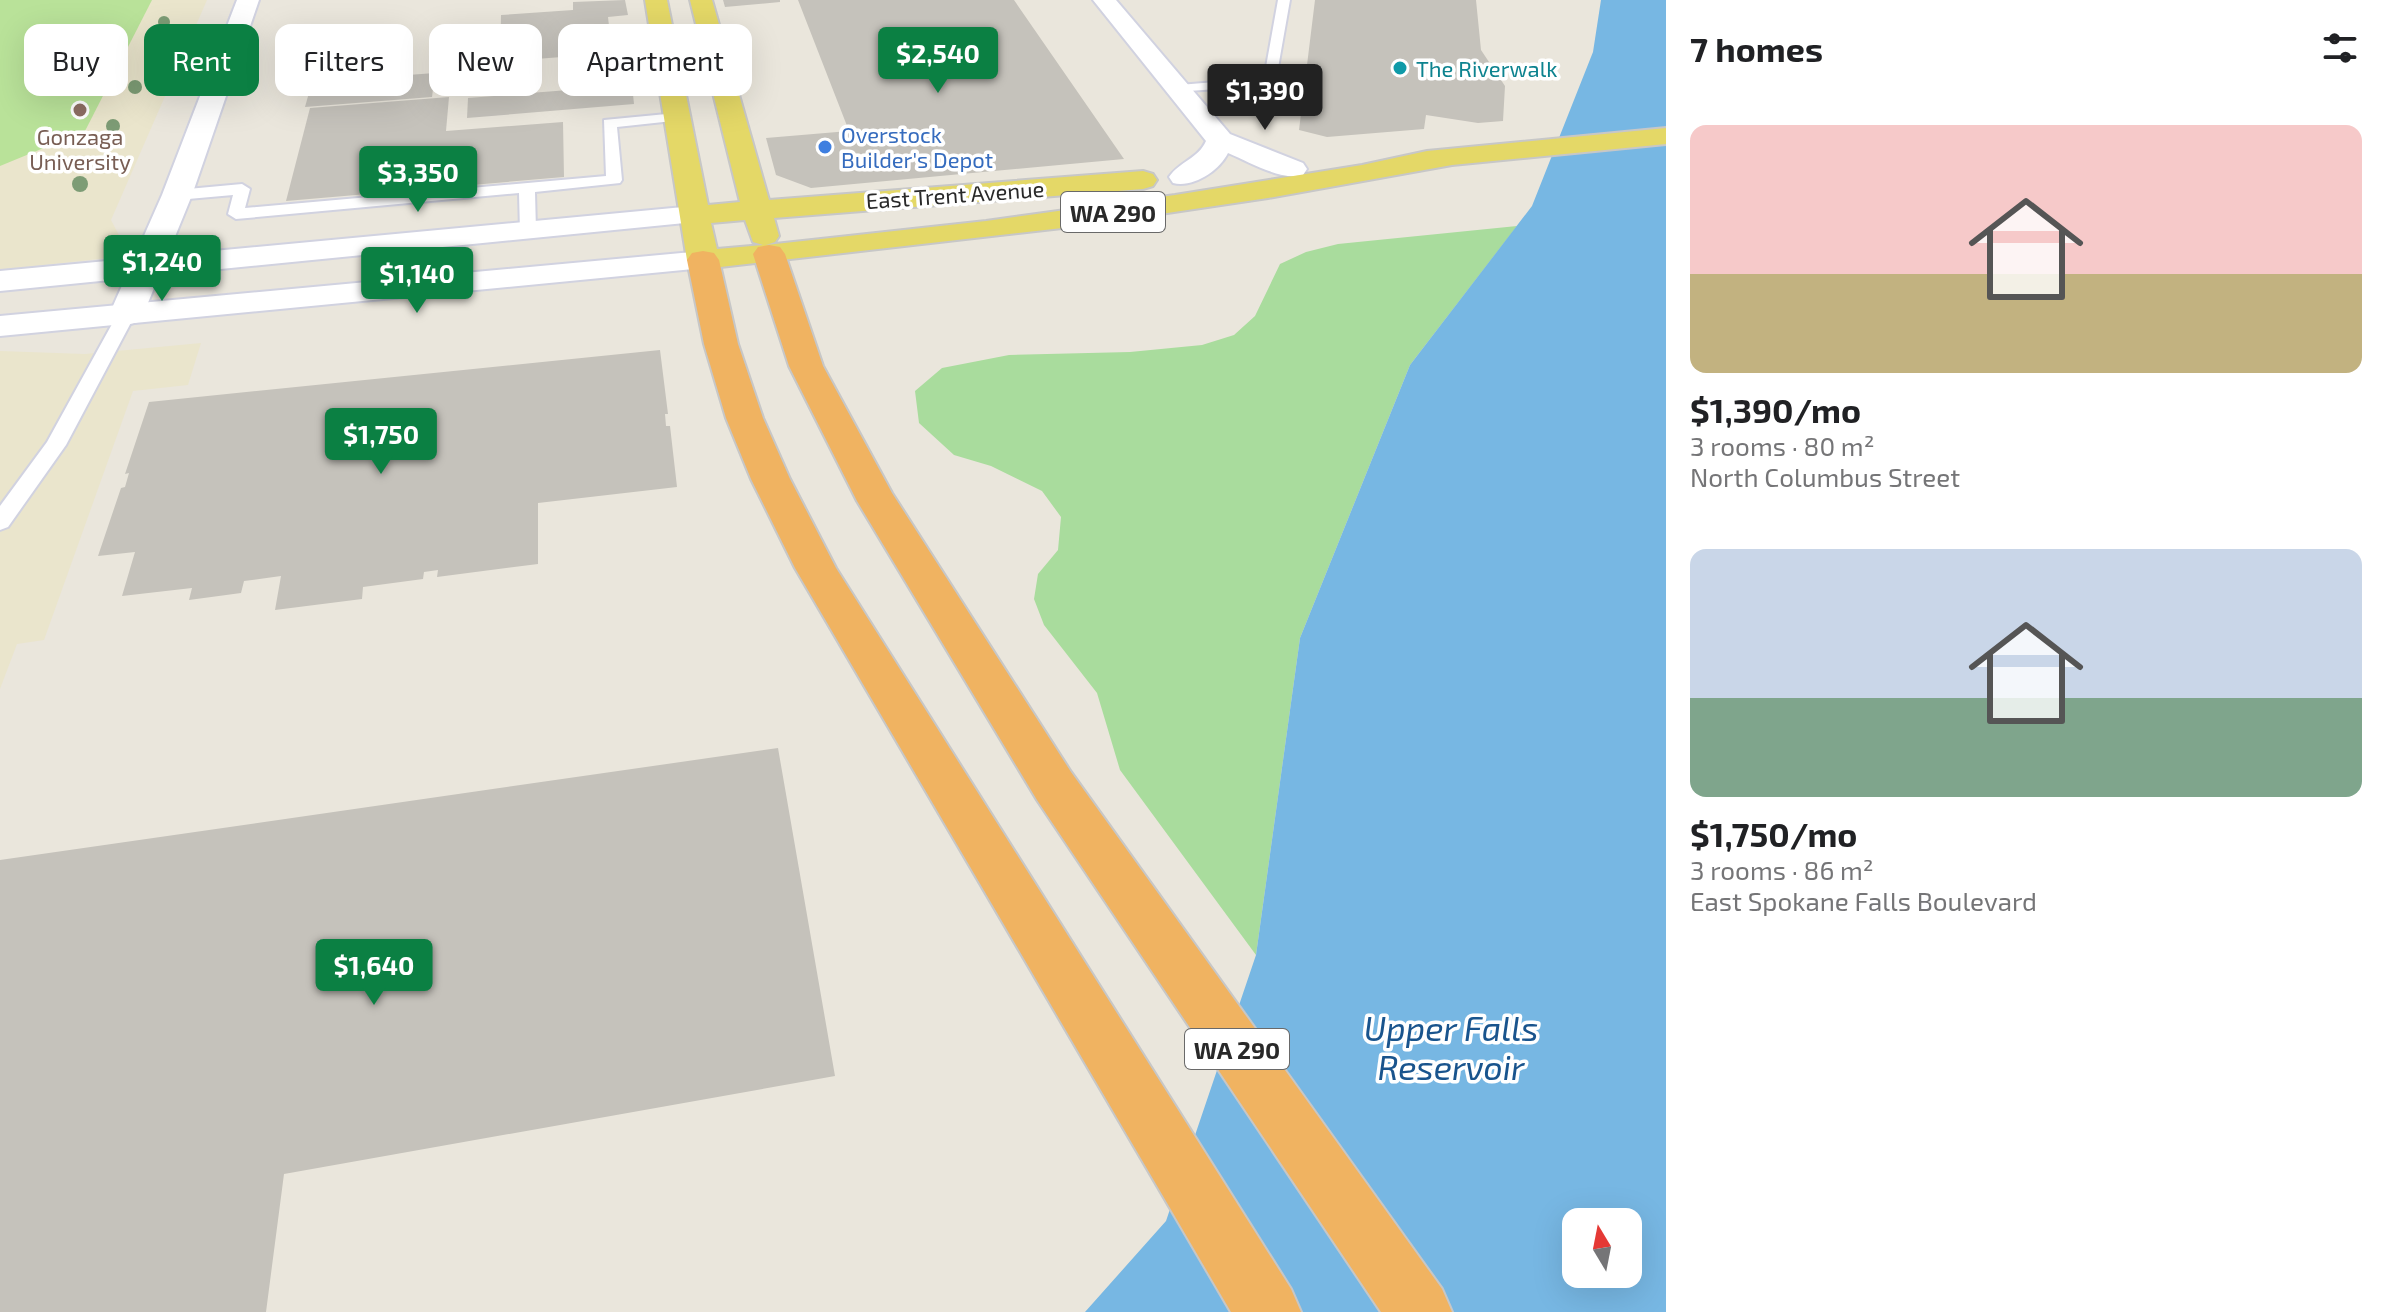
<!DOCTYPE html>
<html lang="en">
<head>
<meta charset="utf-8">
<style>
  body { margin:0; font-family:"Exo 2",sans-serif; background:#f6f6f6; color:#202124; height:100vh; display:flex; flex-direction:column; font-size:30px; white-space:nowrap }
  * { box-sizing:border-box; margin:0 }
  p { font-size:26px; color:#757577 }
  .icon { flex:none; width:44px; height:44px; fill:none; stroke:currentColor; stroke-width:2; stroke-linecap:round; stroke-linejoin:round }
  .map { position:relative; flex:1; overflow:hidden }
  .side { display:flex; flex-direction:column; background:#fff; width:720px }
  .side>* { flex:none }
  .guide { position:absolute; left:24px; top:24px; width:760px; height:72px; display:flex; gap:16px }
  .needle { width:52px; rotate:350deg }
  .buttons { position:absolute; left:1562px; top:1208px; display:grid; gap:16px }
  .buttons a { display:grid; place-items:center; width:80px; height:80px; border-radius:16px; background:#fff; box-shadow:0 8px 32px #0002; font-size:40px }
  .price { position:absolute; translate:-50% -68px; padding:0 18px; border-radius:8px; background:#0b8043; color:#fff; font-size:26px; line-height:52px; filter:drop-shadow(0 2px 4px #0008) }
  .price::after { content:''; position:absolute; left:50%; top:48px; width:24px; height:18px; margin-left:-12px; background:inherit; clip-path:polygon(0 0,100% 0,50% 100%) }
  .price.selected { background:#222; color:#fff }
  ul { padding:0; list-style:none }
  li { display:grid; align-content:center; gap:16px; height:424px; padding:0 24px }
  li span { display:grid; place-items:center; height:248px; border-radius:16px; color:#555 }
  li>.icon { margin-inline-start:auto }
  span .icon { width:144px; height:144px; fill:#fffc; stroke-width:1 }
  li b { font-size:34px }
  h2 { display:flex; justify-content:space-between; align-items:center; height:96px; padding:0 24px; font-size:34px }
  .tag { padding:0 28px; border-radius:16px; background:#fff; box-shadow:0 8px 32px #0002; font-size:28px; line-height:72px }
  .tag.selected { background:#0b8043; color:#fff }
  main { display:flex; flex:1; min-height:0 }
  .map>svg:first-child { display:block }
  .education { fill:#eae5cc }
  .green { fill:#a9dc9d }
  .pitch { fill:#b9e299 }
  .water { fill:#77b7e3; fill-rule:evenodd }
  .building { fill:#c5c2bb }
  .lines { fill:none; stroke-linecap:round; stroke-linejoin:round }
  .lane-casing { stroke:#d1d2e0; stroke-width:4 }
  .street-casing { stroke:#d1d2e0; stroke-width:4 }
  .secondary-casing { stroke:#d1d2e0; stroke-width:4 }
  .primary-casing { stroke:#c7c7c7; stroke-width:4 }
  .highway-casing { stroke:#c7c7c7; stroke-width:4 }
  .lane { fill:#fff; fill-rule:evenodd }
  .street { fill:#fff; fill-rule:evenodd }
  .secondary { fill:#fff; fill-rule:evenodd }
  .primary { fill:#e4d867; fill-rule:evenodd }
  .highway { fill:#f0b361; fill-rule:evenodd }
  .tree { fill:#7d9c75 }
  .culture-dot { fill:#0f9aa8; stroke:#fff; stroke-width:3 }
  .education-dot { fill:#8d6e63; stroke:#fff; stroke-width:3 }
  .shop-dot { fill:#3f7fe0; stroke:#fff; stroke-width:3 }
  .labels { text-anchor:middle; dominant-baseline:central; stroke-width:7; stroke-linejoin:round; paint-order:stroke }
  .far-culture-label { font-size:22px; fill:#0d838f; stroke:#fff; text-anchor:start }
  .far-shop-label { font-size:22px; fill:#366cbe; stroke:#fff; text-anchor:start }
  .far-education-label { font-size:22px; fill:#785e54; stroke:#fff }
  .far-street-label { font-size:22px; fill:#292929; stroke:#fff }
  .shield { fill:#fff; stroke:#696969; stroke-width:2 }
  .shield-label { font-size:24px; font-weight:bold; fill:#292929 }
  .near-water-label { font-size:34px; font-style:italic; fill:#19548d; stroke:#fff }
</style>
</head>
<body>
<main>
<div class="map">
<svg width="1666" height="1312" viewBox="0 0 1666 1312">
  <rect width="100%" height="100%" fill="#eae6dc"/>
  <g class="education">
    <path d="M0,0H207L111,220L121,239L115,253L107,258L0,270Z"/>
    <path d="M201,343L188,385L133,391L44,640L17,644L0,689V351L85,354Z"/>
  </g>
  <path class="green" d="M1517,226L1410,365L1300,638L1256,955L1120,770L1097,693L1044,625L1034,599L1038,574L1058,550L1061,517L1042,491L991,466L954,455L919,423L915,391L942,368L1009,355L1130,352L1202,345L1234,335L1255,316L1280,264L1306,252L1338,244Z"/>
  <path class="pitch" d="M0,0H152L85,131L0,166Z"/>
  <path class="water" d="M1601,0H1666V1312H1085L1166,1221L1256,955L1300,638L1410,365L1532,206L1593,52ZM1576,1222H1628V1274H1576Z"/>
  <g class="building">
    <path d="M625,0L628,15L608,17L612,53L500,62L501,15L573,10V2Z"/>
    <path d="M723,0H780V2L725,7Z"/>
    <path d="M798,0H1014L1124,159L811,188L776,175L766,138L849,131Z"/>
    <path d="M1315,0H1476L1481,50L1505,86L1503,121L1478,123L1426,115L1424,129L1327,137L1299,130Z"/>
    <path d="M435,73L432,97L305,107L312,82Z"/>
    <path d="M632,85L634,104L467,118L468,98Z"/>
    <path d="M449,97L446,131L563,122L564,177L286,201L310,108Z"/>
    <path d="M660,350L668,414H665L666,426H670L677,487L538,503V564L437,577L438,570L424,572L423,579L363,587L362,599L275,610L281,576L244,581L241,593L189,600L192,588L122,596L135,552L98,556L121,488L125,487L129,473L125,474L149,402Z"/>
    <path d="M778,748L835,1076L284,1174L266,1312H0V860Z"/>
  </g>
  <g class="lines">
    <defs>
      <g id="lane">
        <path d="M1278,0H1290L1275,85L1174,92L1172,89L1179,85L1264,78Z"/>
        <path d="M677,113L682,114V120L617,127L622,180L620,183L535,192L536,231L528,236L520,231L519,193L236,219L228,214L233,195L177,200L169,195L177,190L242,184L250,189L245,208L606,176L604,120Z"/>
        <path d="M126,310L135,315L66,445L8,527L0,530V506L47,442L117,315Z"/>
      </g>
      <g id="street">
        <path d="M237,0H259L192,195L143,315L138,322L126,325L114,322L109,315L162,195Z"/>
        <path d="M1093,0H1116L1230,134L1303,163L1307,169L1303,175C1280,181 1250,162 1228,153C1219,171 1193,188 1173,183L1169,177C1180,161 1198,159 1206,141Z"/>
      </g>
      <g id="secondary">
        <path d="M694,206L705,209L709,215L705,221L0,291V271Z"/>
        <path d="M703,251L714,253L719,260L714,267L0,336V316Z"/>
      </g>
      <path id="primary" d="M645,0H667L708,205L740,202L690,0H712L769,200L1143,171L1153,174L1157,180L1153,186L1143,189L774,218L779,236L775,242L766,245L986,221L1175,195L1362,165L1427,151L1666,128V144L1452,165L1268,198L1080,226L703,269L692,267L687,260ZM745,220L753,242L763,245L717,249L711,223Z"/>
      <g id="highway">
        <path d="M769,245L780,247L785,254L823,366L892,493L1071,772L1442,1289L1452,1312H1381L1037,800L857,501L789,366L753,254L758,247Z"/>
        <path d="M703,251L714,253L719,260L738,344L763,418L790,479L836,568L1291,1289L1301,1312H1231L795,568L751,479L726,418L704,344L687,260L692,253Z"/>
      </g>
    </defs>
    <use href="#lane" class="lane-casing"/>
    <use href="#street" class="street-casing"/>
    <use href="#secondary" class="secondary-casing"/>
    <use href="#primary" class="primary-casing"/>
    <use href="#highway" class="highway-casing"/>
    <use href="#lane" class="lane"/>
    <use href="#street" class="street"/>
    <use href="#secondary" class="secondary"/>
    <use href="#primary" class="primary"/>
    <use href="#highway" class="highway"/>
  </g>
  <g class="tree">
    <circle cx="164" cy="22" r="6"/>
    <circle cx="152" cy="53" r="7"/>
    <circle cx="135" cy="87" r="7"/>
    <circle cx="113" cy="126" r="7"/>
    <circle cx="80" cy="184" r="8"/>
  </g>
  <circle class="culture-dot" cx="1400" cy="68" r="8"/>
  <circle class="education-dot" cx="80" cy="110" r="8"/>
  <circle class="shop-dot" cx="825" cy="147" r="8"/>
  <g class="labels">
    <g class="far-culture-label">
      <text x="1416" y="68">The Riverwalk</text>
    </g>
    <g class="far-shop-label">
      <text x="841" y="134">Overstock<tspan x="841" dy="25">Builder's Depot</tspan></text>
    </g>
    <g class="far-education-label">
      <text x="80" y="136">Gonzaga<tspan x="80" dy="25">University</tspan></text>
    </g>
    <g class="far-street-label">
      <text transform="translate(955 194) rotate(-4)">East Trent Avenue</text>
    </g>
    <g class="shield">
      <rect x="1061" y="192" width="104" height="40" rx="6"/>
      <rect x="1185" y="1029" width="104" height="40" rx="6"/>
    </g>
    <g class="shield-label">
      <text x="1113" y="212">WA 290</text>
      <text x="1237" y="1049">WA 290</text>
    </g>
    <g class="near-water-label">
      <text x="1451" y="1027">Upper Falls<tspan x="1451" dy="39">Reservoir</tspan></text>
    </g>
  </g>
</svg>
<div class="buttons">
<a><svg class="needle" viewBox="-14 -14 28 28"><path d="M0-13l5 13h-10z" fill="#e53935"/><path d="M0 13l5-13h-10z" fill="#757577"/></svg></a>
</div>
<b class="price" style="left:938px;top:95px">$2,540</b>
<b class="price selected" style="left:1265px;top:132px">$1,390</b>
<b class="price" style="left:418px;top:214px">$3,350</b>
<b class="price" style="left:162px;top:303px">$1,240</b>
<b class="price" style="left:417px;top:315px">$1,140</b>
<b class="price" style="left:381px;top:476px">$1,750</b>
<b class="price" style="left:374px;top:1007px">$1,640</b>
<div class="guide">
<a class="tag">Buy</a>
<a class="tag selected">Rent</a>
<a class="tag">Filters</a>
<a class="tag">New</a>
<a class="tag">Apartment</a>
</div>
</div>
<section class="side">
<h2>7 homes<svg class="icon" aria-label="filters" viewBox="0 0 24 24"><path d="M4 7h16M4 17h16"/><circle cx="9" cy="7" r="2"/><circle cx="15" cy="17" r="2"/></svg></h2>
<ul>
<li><span style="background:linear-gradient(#f6c9c9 60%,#c2b280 0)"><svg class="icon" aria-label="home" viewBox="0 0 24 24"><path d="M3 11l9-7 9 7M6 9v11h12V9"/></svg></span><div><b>$1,390/mo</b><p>3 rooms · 80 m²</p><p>North Columbus Street</p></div></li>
<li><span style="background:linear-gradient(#c9d6e8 60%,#7fa58c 0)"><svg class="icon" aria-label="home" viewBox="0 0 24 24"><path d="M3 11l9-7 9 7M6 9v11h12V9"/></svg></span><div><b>$1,750/mo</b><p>3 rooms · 86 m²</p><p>East Spokane Falls Boulevard</p></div></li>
</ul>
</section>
</main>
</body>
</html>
